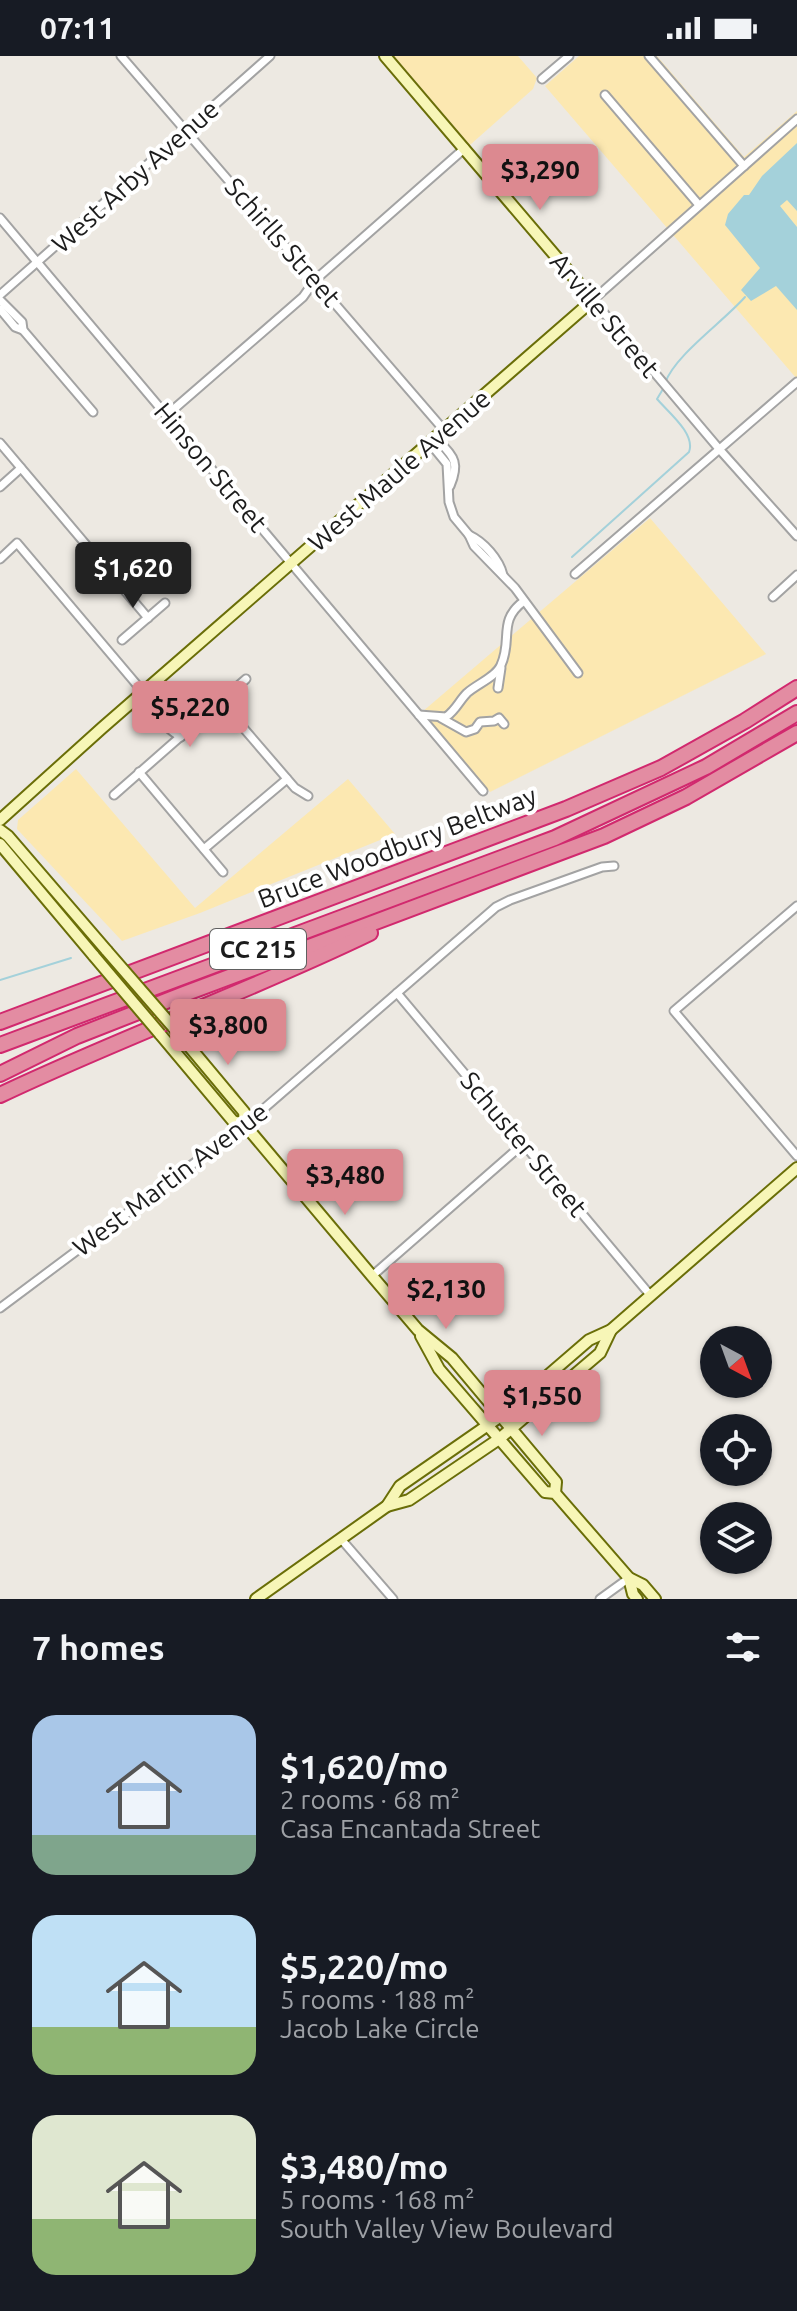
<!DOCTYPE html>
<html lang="en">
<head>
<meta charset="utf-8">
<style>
  body { margin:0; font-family:Ubuntu,sans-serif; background:#20242c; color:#f1f3f6; height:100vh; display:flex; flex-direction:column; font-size:30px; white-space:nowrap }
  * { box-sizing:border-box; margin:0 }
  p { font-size:26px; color:#9ea1a6 }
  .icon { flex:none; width:44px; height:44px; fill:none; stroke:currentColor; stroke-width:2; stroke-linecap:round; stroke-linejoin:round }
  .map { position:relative; height:1543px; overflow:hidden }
  .side { display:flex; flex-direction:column; background:#171b24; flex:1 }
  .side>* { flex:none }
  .needle { width:52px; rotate:139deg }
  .fabs { position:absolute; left:700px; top:1270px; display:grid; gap:16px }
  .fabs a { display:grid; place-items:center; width:72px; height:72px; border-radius:50%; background:#171b24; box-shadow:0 2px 6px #0004; font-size:40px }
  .price { position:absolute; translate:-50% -68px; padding:0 18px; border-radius:8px; background:#dc8990; color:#111; font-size:26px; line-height:52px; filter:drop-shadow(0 2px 4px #0008) }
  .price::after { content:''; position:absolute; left:50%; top:48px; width:24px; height:18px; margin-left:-12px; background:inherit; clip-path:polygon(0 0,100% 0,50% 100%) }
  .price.current { background:#222; color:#fff }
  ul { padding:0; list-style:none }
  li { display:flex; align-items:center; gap:24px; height:200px; padding:0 32px }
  li span { display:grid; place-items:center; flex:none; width:224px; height:160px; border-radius:24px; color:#555 }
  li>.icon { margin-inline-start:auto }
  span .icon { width:96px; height:96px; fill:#fffc; stroke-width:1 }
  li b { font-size:34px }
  h2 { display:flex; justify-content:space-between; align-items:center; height:96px; padding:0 32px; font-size:34px }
  .status { display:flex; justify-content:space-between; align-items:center; height:56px; padding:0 40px; background:#171b24; direction:ltr }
  .status svg { height:22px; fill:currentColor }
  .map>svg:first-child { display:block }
  .sand { fill:#fce8b1 }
  .water { fill:#a4d1da }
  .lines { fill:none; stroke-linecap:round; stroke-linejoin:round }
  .stream { stroke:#a4d1da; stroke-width:2 }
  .street-casing { stroke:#a3a3a3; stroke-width:11 }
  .secondary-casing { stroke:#6a6e08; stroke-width:14 }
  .highway-casing { stroke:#d1296e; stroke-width:18 }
  .street { stroke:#fff; stroke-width:7 }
  .secondary { stroke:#f7f6b7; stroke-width:10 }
  .highway { stroke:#e38ca2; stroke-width:14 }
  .secondary-bridge-casing { stroke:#6a6e08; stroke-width:14; stroke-linecap:butt }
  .secondary-bridge { stroke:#f7f6b7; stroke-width:10 }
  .labels { text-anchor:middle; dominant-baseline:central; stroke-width:8; stroke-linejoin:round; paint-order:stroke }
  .shield { fill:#fff; stroke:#606060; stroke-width:2 }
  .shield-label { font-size:24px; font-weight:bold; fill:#1c1c1c }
  .street-label { font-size:26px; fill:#1c1c1c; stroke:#fff }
</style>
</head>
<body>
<div class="status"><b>07:11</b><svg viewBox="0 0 49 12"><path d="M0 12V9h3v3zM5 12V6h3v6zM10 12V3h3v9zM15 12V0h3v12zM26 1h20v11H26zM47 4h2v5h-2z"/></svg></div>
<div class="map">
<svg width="797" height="1543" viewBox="0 0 797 1543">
  <rect width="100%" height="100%" fill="#ede9e2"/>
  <g class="sand">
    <path d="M394,0H518L537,22L533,33L470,89Z"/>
    <path d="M579,0H657L744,101L797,55V323L545,30Z"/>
    <path d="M650,462L766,598L490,736L422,656Z"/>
    <path d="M76,713L195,852L348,723L395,778L200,857L122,885L17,773L18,764Z"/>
  </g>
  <path class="water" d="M797,87V155L787,144L780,150L797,171V254L776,230L751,245L741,234L760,212L725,169L728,158L744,139H749L762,120Z"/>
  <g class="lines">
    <g class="stream">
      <path d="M665,327C675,299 723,266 745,241"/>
      <path d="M572,501L689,396C696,378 668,356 657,343L663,333"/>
      <path d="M0,924L71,902"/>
    </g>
    <defs>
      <g id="street">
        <path d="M121,0L443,373"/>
        <path d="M649,0L744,110"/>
        <path d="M542,23L569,0"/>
        <path d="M605,39L699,149"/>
        <path d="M797,63L593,244L720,394L797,480"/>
        <path d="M0,162L483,735"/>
        <path d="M0,239L270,0"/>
        <path d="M0,244L22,266L23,274L93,356"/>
        <path d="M0,253L15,271L23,274"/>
        <path d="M167,359L303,241L315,224L465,92"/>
        <path d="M435,381C452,400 461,404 450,430"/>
        <path d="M429,386L447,408L449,446L454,461L469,479L474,490L515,532L578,617"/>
        <path d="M0,387L148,562"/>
        <path d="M0,431L21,412"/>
        <path d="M469,479C484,486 499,503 503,519"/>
        <path d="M0,503L17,487L143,636L175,668L181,681"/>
        <path d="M575,518L797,326"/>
        <path d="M773,541L797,519"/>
        <path d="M122,584L165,547"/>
        <path d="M498,632L501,612"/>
        <path d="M144,638C151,655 163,670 179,680"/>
        <path d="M221,646L295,732L308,740"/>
        <path d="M419,659L446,661C456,654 459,645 467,637C477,628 496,621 501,609C513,583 497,565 524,545"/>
        <path d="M441,662L466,676L475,673L480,666L494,665L499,662L504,668"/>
        <path d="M139,716L223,816"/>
        <path d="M114,739L246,623"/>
        <path d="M204,793L287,723"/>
        <path d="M797,850L674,955L797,1100"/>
        <path d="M397,937L651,1240"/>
        <path d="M372,1220L523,1088"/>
        <path d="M0,1252L245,1069L496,851L510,844L602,811L614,810"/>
        <path d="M341,1483L393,1543"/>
        <path d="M600,1543L629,1522"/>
      </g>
      <g id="secondary">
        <path d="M0,764L102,672L593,244L385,0"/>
        <path d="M0,774L8,780L107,895"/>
        <path d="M0,788L94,900"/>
        <path d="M173,971L244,1056L245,1069L372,1220L418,1274L452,1302L556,1426L555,1437"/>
        <path d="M160,978L233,1065L245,1069"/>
        <path d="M421,1280L439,1313L545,1436L555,1437L629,1522L643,1529L655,1543"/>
        <path d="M387,1450L409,1444L499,1383L600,1297L611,1274"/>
        <path d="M629,1522L633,1538L637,1543"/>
        <path d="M256,1543L387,1450L400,1430L501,1360L589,1284L611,1274L797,1112"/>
      </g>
      <g id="highway">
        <path d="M0,966L566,753L661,712L745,665L797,632"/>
        <path d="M0,989L555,782L706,711L797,657"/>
        <path d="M0,1018L77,980L184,938L604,780L686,741L797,677"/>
        <path d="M0,1039C122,981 248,936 370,877"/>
      </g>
    </defs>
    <use href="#street" class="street-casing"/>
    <use href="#secondary" class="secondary-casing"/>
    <use href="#highway" class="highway-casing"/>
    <use href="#street" class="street"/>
    <use href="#secondary" class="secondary"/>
    <use href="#highway" class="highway"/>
    <defs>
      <g id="secondary-bridge">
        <path d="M107,895L173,971"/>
        <path d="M94,900L160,978"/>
      </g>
    </defs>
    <use href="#secondary-bridge" class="secondary-bridge-casing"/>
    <use href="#secondary-bridge" class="secondary-bridge"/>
  </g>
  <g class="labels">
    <rect class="shield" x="210" y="873" width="96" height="40" rx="6"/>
    <g class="shield-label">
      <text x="258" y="893">CC 215</text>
    </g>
    <g class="street-label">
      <text transform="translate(135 120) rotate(-42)">West Arby Avenue</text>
      <text transform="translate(283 186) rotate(49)">Schirlls Street</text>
      <text transform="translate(605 259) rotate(50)">Arville Street</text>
      <text transform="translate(211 411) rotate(50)">Hinson Street</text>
      <text transform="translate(399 414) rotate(-41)">West Maule Avenue</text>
      <text transform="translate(397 791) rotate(-21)">Bruce Woodbury Beltway</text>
      <text transform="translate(524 1088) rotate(50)">Schuster Street</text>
      <text transform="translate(170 1123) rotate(-37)">West Martin Avenue</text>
    </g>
  </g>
</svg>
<div class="fabs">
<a><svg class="needle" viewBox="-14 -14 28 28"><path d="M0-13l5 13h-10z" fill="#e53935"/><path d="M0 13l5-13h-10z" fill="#9ea1a6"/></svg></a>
<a><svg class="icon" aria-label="locate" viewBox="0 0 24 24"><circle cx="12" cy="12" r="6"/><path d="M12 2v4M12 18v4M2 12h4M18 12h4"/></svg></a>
<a><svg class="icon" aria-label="layers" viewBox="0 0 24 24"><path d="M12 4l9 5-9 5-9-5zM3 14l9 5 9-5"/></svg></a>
</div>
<b class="price" style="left:540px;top:156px">$3,290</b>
<b class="price current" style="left:133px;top:554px">$1,620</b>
<b class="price" style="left:190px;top:693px">$5,220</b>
<b class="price" style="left:228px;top:1011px">$3,800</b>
<b class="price" style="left:345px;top:1161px">$3,480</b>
<b class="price" style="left:446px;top:1275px">$2,130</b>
<b class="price" style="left:542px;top:1382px">$1,550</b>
</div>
<section class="side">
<h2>7 homes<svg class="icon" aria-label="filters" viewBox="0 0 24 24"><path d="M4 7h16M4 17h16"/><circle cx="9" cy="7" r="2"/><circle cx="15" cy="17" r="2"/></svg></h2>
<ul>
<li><span style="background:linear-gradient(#a9c7e8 75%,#7fa58c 0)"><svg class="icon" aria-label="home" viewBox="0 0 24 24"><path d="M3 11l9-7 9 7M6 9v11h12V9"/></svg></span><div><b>$1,620/mo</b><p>2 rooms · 68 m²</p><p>Casa Encantada Street</p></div></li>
<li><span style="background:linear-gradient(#bfe0f5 70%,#8fb573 0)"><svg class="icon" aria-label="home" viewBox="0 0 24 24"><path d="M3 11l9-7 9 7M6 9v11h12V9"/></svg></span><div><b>$5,220/mo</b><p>5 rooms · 188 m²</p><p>Jacob Lake Circle</p></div></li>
<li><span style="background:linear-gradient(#dfe7d0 65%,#8fb573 0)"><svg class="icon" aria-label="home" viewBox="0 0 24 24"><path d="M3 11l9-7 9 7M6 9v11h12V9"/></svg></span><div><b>$3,480/mo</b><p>5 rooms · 168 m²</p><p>South Valley View Boulevard</p></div></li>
</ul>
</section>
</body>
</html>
